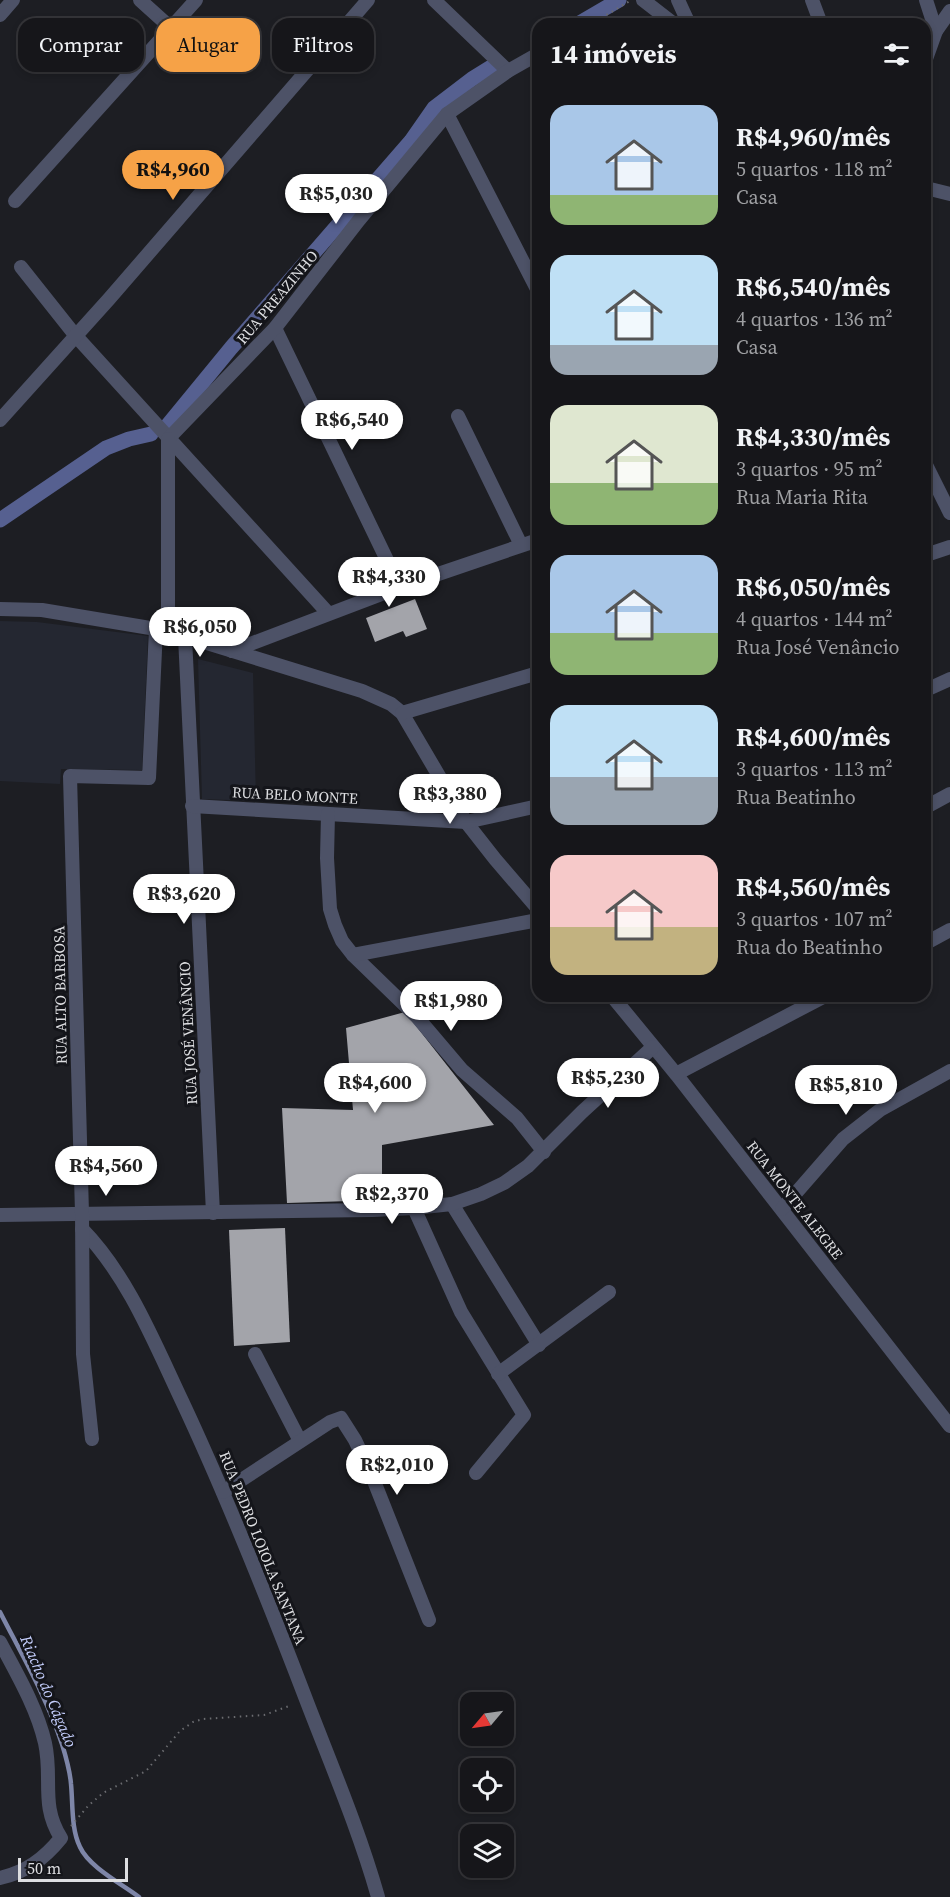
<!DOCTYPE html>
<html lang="pt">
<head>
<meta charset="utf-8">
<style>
  body { margin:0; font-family:"Source Serif 4",serif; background:#232327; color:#f1f3f6; height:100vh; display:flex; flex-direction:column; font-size:22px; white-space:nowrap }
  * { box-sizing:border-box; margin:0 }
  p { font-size:20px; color:#9e9fa2 }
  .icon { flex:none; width:33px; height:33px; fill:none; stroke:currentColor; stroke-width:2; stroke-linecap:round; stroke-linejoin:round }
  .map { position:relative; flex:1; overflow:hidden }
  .details { position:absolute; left:532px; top:18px; width:399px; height:984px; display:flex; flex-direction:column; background:#16161a; border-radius:18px; box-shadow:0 3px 9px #0003,0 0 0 2px #353539 }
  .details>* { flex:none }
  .top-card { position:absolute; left:18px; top:18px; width:424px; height:54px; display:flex; gap:12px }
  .needle { width:39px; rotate:241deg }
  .controls { position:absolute; left:460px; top:1692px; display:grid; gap:12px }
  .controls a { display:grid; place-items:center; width:54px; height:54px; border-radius:12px; background:#16161a; box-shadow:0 3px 9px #0003,0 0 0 2px #353539; font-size:30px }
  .scale { position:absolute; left:18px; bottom:15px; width:110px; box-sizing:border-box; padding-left:6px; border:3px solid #dddee1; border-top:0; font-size:16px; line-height:21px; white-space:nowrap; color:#dddee1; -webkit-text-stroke:4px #14151a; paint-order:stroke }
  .price { position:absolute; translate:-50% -51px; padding:0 14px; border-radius:21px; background:#fff; color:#222; font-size:20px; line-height:39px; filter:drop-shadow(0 2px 3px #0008) }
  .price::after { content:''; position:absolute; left:50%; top:36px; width:18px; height:14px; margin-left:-9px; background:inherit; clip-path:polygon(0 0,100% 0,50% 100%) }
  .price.selected { background:#f6a247; color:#111 }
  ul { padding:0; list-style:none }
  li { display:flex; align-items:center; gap:18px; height:150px; padding:0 18px }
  li span { display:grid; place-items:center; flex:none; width:168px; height:120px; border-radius:18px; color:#555 }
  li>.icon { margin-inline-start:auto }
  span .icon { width:72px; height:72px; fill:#fffc; stroke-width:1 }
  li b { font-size:26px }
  h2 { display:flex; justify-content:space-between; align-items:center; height:72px; padding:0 18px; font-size:26px }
  .pill { padding:0 21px; border-radius:18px; background:#16161a; box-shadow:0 3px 9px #0003,0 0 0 2px #353539; font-size:21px; line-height:54px }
  .pill.selected { background:#f6a247; color:#111 }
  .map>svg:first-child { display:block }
  .built { fill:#242731 }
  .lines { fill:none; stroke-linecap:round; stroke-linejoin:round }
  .stream { stroke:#7e86a8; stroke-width:4.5 }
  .canal { stroke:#566090; stroke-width:15 }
  .building { fill:#a3a4aa }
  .path { stroke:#6b6c70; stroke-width:2; stroke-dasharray:1.5 4.5; stroke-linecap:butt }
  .minor { stroke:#4d5267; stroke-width:14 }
  .labels { text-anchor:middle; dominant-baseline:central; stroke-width:6; stroke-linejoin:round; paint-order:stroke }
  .street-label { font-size:15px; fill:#dddee1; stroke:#14151a }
  .water-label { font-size:16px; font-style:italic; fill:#c4cefc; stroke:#14151a }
</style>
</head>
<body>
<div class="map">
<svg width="950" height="1897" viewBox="0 0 950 1897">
  <rect width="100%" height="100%" fill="#1d1e23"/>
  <g class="built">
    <path d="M0,621L37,622L148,636L142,770L61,769L60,784L0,781Z"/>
    <path d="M198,659L253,673L256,801L202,799Z"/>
  </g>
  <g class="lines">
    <path class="stream" d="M0,1612C22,1655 47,1698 62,1744C66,1757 70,1771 71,1784C73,1804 71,1829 80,1847C89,1867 122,1884 139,1897"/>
    <g class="canal">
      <path d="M578,24L619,0"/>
      <path d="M167,426L231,348L411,141L434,108L472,79L493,66"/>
      <path d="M0,520L106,448L129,439L151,434"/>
    </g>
  </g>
  <g class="building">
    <path d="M415,599L427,629L406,637L403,631L375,642L366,618Z"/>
    <path d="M405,1012L494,1125L382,1145V1200L287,1203L282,1108L353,1110L346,1028Z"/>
    <path d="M285,1228L290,1342L234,1346L229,1230Z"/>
  </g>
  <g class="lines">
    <g class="path">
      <path d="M591,24L630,1"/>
      <path d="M71,1826L88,1806L103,1793L146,1771L180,1731L193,1722L203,1719L264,1715L292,1705"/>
    </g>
    <g class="minor">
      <path d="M140,0L171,28"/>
      <path d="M434,0L508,71"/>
      <path d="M643,0L674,24"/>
      <path d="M678,0L689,24"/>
      <path d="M812,0L821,24"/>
      <path d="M0,15L13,0"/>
      <path d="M936,31L950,11"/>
      <path d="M926,59L936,31L926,0"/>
      <path d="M447,114L538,291"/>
      <path d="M926,188L950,194"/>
      <path d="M15,201L196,0"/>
      <path d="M21,267L75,335L328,613"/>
      <path d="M275,328L400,587"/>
      <path d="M458,416L521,545"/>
      <path d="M0,420L109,299L368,0"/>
      <path d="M168,439L275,328L359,220L447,114L508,71L538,54"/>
      <path d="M168,439V631"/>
      <path d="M926,465L950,513"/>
      <path d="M926,555L950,547"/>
      <path d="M0,609L42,610L168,631L362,691L391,704L402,713L466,822L495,859L538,909"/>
      <path d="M185,637L213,1213"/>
      <path d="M232,651L400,587L538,540"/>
      <path d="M926,690L950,679"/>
      <path d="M402,713L538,673"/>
      <path d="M192,806L466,822L538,806"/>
      <path d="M926,807L950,794"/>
      <path d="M328,814L327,858L330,909L335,925L342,941L353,955L417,1017L462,1070L517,1118L544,1152"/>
      <path d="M926,943L950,930"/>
      <path d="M353,955L538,920"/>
      <path d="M612,996L676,1074L950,1426"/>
      <path d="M676,1074L825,996"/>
      <path d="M452,1204L539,1345"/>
      <path d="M414,1208L461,1312L524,1415L476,1473"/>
      <path d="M782,1209L843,1139L880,1110L950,1071"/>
      <path d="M0,1215L372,1210L414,1208L452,1204L481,1194L504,1183L528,1166L582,1112L653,1047"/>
      <path d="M82,1229C128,1276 154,1342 182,1401C228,1499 268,1600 307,1702C332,1767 359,1830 378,1897"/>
      <path d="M255,1354L300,1441"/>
      <path d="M498,1374L609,1292"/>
      <path d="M92,1439L83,1354L82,1213L70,776L149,778L156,629"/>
      <path d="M223,1492L330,1422L341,1418L355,1440L374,1481L429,1620"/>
      <path d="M0,1642C17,1674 37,1708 45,1743C53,1779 40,1805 61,1838C44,1859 26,1872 0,1878"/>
    </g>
  </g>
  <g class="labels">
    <g class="street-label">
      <text transform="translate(277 297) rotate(-50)">RUA PREAZINHO</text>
      <text transform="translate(295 795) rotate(3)">RUA BELO MONTE</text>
      <text transform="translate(60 995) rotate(-91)">RUA ALTO BARBOSA</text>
      <text transform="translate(188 1033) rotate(-93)">RUA JOSÉ VENÂNCIO</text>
      <text transform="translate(795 1200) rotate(52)">RUA MONTE ALEGRE</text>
      <text transform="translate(263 1548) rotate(68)">RUA PEDRO LOIOLA SANTANA</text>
    </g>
    <g class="water-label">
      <text transform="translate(49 1691) rotate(67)">Riacho do Cágado</text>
    </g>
  </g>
</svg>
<div class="controls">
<a><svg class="needle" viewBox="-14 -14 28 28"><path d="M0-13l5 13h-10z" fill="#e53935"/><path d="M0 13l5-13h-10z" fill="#9e9fa2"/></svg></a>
<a><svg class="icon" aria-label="locate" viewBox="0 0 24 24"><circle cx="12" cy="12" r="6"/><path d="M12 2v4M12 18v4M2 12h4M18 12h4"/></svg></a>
<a><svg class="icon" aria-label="layers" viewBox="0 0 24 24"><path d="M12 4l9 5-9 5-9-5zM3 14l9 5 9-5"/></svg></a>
</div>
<div class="scale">50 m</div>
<b class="price selected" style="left:173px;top:201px">R$4,960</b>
<b class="price" style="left:336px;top:225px">R$5,030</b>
<b class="price" style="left:352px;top:451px">R$6,540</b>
<b class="price" style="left:389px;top:608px">R$4,330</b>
<b class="price" style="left:200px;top:658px">R$6,050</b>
<b class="price" style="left:450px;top:825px">R$3,380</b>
<b class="price" style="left:184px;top:925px">R$3,620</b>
<b class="price" style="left:451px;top:1032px">R$1,980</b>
<b class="price" style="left:608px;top:1109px">R$5,230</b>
<b class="price" style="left:375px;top:1114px">R$4,600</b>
<b class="price" style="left:846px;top:1116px">R$5,810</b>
<b class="price" style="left:106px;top:1197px">R$4,560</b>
<b class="price" style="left:392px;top:1225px">R$2,370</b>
<b class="price" style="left:397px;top:1496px">R$2,010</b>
<div class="top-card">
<a class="pill">Comprar</a>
<a class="pill selected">Alugar</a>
<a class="pill">Filtros</a>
</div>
<section class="details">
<h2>14 imóveis<svg class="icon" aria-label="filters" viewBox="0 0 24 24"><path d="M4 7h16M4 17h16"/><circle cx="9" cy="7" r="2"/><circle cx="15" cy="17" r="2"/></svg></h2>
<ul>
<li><span style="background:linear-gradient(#a9c7e8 75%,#8fb573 0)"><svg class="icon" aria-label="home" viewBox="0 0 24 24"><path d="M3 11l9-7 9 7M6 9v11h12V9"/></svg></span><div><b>R$4,960/mês</b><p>5 quartos · 118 m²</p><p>Casa</p></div></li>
<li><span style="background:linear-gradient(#bfe0f5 75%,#9aa5b1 0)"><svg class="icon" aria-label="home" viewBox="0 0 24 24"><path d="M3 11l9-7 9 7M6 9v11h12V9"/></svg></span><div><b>R$6,540/mês</b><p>4 quartos · 136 m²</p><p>Casa</p></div></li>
<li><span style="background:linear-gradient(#dfe7d0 65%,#8fb573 0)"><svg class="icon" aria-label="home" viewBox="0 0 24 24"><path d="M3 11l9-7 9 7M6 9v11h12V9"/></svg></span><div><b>R$4,330/mês</b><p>3 quartos · 95 m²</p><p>Rua Maria Rita</p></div></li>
<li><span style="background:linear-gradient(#a9c7e8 65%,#8fb573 0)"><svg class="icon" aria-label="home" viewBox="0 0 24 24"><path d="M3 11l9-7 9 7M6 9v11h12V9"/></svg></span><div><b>R$6,050/mês</b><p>4 quartos · 144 m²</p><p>Rua José Venâncio</p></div></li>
<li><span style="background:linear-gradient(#bfe0f5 60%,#9aa5b1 0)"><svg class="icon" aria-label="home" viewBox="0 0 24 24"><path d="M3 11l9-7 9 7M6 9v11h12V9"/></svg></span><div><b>R$4,600/mês</b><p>3 quartos · 113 m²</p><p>Rua Beatinho</p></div></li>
<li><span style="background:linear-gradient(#f6c9c9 60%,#c2b280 0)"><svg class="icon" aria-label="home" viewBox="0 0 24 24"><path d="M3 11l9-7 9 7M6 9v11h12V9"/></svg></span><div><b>R$4,560/mês</b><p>3 quartos · 107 m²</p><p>Rua do Beatinho</p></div></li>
</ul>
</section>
</div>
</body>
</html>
